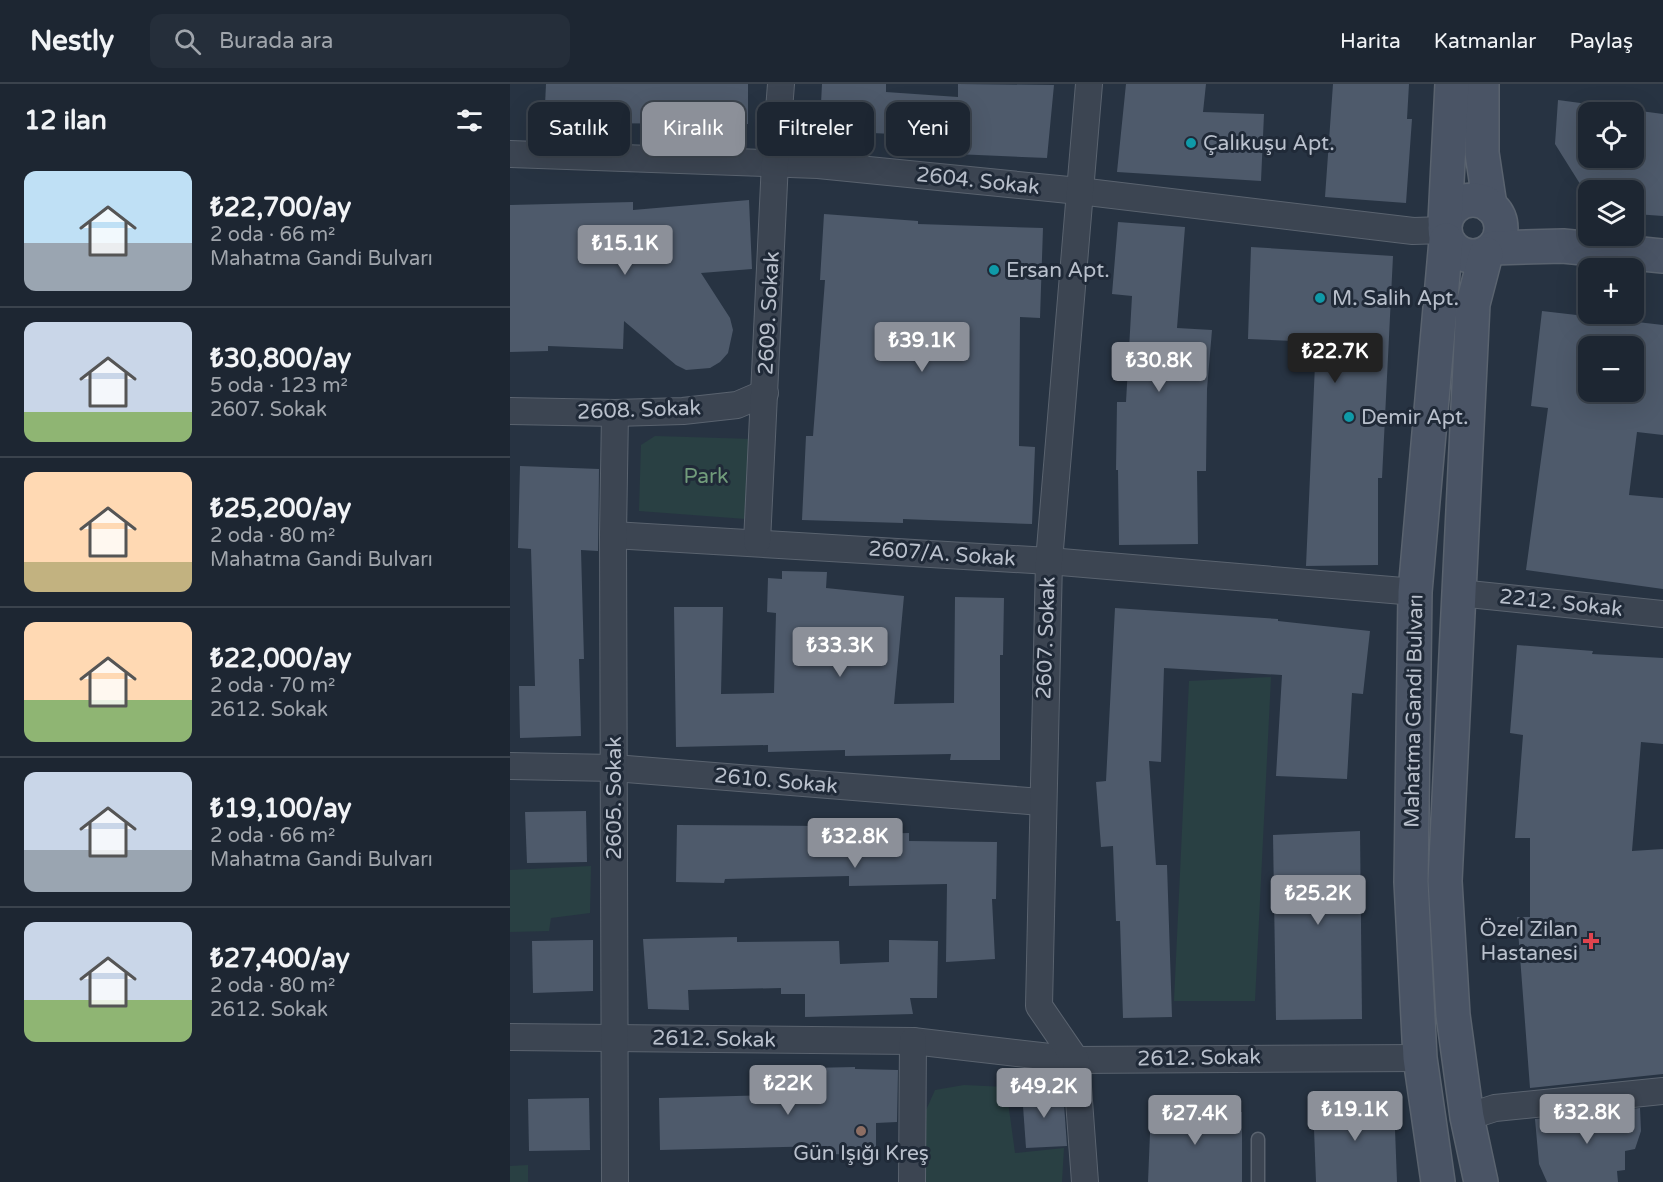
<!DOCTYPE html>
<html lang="tr">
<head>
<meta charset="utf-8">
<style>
  body { margin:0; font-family:"Varela Round",sans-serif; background:#252e3a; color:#f1f3f6; height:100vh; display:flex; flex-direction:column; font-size:22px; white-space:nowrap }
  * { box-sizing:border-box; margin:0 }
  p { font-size:20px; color:#a0a5ac }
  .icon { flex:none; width:33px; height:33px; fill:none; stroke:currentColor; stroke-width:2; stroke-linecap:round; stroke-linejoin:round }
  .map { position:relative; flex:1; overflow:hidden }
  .details { display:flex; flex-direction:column; background:#1d2632; width:510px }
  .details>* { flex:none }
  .top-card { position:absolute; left:18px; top:18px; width:570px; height:54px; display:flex; gap:12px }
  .tools { position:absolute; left:1068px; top:18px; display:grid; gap:12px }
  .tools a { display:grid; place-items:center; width:66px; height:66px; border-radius:12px; background:#1d2632; box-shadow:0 6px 24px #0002,0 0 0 2px #3b434d; font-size:30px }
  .price { position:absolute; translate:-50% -51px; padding:0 14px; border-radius:6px; background:#8c9099; color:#fff; font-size:20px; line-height:39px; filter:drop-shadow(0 2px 3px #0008) }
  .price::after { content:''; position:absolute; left:50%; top:36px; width:18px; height:14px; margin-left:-9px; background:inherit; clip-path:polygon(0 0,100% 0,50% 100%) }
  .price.selected { background:#222; color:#fff }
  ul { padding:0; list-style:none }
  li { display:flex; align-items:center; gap:18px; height:150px; padding:0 24px }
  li+li { border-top:2px solid #3b434d }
  li span { display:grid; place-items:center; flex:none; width:168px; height:120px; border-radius:12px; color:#555 }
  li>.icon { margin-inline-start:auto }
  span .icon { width:72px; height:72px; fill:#fffc; stroke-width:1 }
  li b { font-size:26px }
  h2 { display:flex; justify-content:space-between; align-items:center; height:72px; padding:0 24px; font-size:26px }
  .pill { padding:0 21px; border-radius:12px; background:#1d2632; box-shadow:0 6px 24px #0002,0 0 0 2px #3b434d; font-size:21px; line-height:54px }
  .pill.selected { background:#8c9099; color:#fff }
  header { display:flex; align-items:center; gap:36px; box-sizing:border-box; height:84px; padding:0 30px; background:#1d2632; border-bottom:2px solid #3b434d }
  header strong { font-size:28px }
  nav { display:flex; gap:33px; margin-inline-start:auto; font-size:21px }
  .search { width:420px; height:54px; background:#252e3a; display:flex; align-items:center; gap:15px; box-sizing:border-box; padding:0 21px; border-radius:12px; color:#a0a5ac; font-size:22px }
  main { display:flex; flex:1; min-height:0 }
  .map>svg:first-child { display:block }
  .green { fill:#294043 }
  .building { fill:#4e5a6b; fill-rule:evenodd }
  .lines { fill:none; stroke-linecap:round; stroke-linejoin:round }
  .lane-casing { stroke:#5a636f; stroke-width:15 }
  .street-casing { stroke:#5a636f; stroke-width:28 }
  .secondary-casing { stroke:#5a636f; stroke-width:36 }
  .lane { stroke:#3c4552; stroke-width:12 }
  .street { stroke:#3c4552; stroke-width:26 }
  .secondary { stroke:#4a5465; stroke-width:33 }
  .culture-dot { fill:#0f9aa8; stroke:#202a38; stroke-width:2 }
  .health-dot { fill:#e0444e; stroke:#202a38; stroke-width:2 }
  .education-dot { fill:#8d6e63; stroke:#202a38; stroke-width:2 }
  .labels { text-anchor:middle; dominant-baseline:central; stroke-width:6; stroke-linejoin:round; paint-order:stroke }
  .poi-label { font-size:21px; fill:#b9c0cc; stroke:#202a38; text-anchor:start }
  .street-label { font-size:21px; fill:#b9c0cc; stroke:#202a38 }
  .park-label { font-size:21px; fill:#719c7b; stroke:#202a38 }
</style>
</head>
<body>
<header>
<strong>Nestly</strong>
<div class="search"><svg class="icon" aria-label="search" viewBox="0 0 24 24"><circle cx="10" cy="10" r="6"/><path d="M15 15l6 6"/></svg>Burada ara</div>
<nav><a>Harita</a><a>Katmanlar</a><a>Paylaş</a></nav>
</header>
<main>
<section class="details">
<h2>12 ilan<svg class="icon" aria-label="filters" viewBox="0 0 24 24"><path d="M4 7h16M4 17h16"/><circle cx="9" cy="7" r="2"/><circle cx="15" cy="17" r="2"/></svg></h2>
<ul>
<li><span style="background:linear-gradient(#bfe0f5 60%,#9aa5b1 0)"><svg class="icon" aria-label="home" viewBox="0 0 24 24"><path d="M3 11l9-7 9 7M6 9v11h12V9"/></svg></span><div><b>₺22,700/ay</b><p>2 oda · 66 m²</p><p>Mahatma Gandi Bulvarı</p></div></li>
<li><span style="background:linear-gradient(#c9d6e8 75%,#8fb573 0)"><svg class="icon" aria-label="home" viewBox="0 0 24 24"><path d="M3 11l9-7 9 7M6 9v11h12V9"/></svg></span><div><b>₺30,800/ay</b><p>5 oda · 123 m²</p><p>2607. Sokak</p></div></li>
<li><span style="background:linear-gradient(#ffd9b3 75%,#c2b280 0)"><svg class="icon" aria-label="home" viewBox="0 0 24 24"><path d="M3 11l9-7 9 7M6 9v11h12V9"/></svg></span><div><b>₺25,200/ay</b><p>2 oda · 80 m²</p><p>Mahatma Gandi Bulvarı</p></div></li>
<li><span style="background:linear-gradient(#ffd9b3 65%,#8fb573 0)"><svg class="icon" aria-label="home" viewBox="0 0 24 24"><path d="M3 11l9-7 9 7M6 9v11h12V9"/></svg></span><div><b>₺22,000/ay</b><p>2 oda · 70 m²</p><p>2612. Sokak</p></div></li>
<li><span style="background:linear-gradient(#c9d6e8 65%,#9aa5b1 0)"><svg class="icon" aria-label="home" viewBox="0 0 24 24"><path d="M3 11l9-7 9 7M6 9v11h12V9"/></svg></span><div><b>₺19,100/ay</b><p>2 oda · 66 m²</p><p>Mahatma Gandi Bulvarı</p></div></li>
<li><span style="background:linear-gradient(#c9d6e8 65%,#8fb573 0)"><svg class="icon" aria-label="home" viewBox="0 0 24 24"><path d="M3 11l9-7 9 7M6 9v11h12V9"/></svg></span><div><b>₺27,400/ay</b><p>2 oda · 80 m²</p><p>2612. Sokak</p></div></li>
</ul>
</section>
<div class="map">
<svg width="1153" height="1098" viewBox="0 0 1153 1098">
  <rect width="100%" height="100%" fill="#273342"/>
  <g class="green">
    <path d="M145,352L243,355L236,435L129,427L131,361Z"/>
    <path d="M761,593L745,917H664L679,597Z"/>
    <path d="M81,782L80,829L41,834L39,847L0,848V786Z"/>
    <path d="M454,1001L496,1003L505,1069L554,1064L552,1098H415L413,1033L425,1006Z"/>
    <path d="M18,1081V1098H0V1082Z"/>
  </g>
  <g class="building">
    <path d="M36,0H238V40L50,39L35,21Z"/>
    <path d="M312,0H376V8L448,13V0L544,1L537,74L445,70L446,53L341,48V41L310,39Z"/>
    <path d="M616,0H696L693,28L754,30L751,97L607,88Z"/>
    <path d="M823,0H899L897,35H902L896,119L815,113Z"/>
    <path d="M1048,16L1153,30V132L1125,130L1124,133V106H1078L1077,111L1045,60ZM1078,28H1124V74H1078Z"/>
    <path d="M239,116L242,185L191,189L220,234L223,246L218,269L210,278L200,284L176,286L166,281L114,237L113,265L38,262V267L0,268V121L123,118V126Z"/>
    <path d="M314,130L408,137V140L533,144L530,234L510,233L509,362L525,363L522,440L393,435V439L292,436L296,352H303L315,196H310Z"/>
    <path d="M608,138L675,143L667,244L702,246L697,305L696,387H687L688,460L609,461L608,386H606L607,318H616L622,212L602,210Z"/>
    <path d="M741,163L883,172L872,394H868V481L796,482L806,258L738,255Z"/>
    <path d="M1032,227L1153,241V351L1127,348L1119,411L1153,414V505L1016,486L1038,324L1021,322ZM1078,262H1124V308H1078Z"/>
    <path d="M10,382L89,385L88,467L71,466L74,575H69L71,652L10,654L9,602H25L21,465L8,464Z"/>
    <path d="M272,487L317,488L316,504L394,512L384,620L444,619L445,513L494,514L493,571H490V676H440L441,670L335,672V666L258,668V661L166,663L164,523H213L211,610L264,609L266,529L257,528L258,494L272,495Z"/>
    <path d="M605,524L768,535V537L860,547L853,610L842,609L837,695L766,692L772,591L654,584L651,678L639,677L646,781H657L662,933L613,934L610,837H606L603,762L591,763L586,698L596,697Z"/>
    <path d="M1007,561L1083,567L1082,570L1153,574V660L1131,658L1122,767L1153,765V990L1020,1004L1007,833H1020V754H1005L1013,651L1000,649Z"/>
    <path d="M76,727L77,778L17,779L15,728Z"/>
    <path d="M167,741L312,742V751L399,749V757L487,758L486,815H482L485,875L436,878L437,800L339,802V792L215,795L214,799L166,798Z"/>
    <path d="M850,747L852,935L766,936L763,751Z"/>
    <path d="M227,853V858L329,857L330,880L379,878V856L428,857L427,914H400L403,930L295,933V910H271V904L178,906L179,926L138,925L133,855Z"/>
    <path d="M83,856V907L23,909L22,857Z"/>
    <path d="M345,983V985L388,986L387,1038L366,1039V1071L317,1070V1062L150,1066L149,1014L301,1010L299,984Z"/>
    <path d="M553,1006L557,1062L516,1064L512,1008Z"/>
    <path d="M79,1014L80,1066L19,1067L18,1015Z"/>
    <path d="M803,1018L884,1019L887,1098H806Z"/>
    <path d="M1130,1024L1131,1047L1125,1065L1115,1067V1086L1107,1087L1108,1098H1037L1029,1080L1025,1035Z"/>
    <path d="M641,1025L732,1028V1098H638Z"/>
  </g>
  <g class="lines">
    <defs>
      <path id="lane" d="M748,1098V1055"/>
      <g id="street">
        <path d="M0,70L308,81L569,107L903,147L935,146"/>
        <path d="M0,327L105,329L173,327L227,321L255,309"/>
        <path d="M103,451L539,477L905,508"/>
        <path d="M247,458L265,78L271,0"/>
        <path d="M949,509L1153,530"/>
        <path d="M0,682L104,684L531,718"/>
        <path d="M0,953L403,957L566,976L910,974"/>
        <path d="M957,1033L985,1024L1153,1007"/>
        <path d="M105,1098L103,451L105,329"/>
        <path d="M402,1098L403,957"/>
        <path d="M575,1098L566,976L529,922L539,477L579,0"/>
      </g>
      <g id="secondary">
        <path d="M972,0V69L980,122"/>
        <circle cx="963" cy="144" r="28"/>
        <path d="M935,137L942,0"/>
        <path d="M983,164L1053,162L1153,172"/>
        <path d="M928,1098L910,974L901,798L905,508L936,156"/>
        <path d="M971,1098L957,1033L943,931L935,797L963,220L976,170"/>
      </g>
    </defs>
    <use href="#lane" class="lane-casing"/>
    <use href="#street" class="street-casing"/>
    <use href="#secondary" class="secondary-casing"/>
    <use href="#lane" class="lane"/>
    <use href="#street" class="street"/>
    <use href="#secondary" class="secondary"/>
  </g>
  <g class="culture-dot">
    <circle cx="681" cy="59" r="6"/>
    <circle cx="484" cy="186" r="6"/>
    <circle cx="810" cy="214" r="6"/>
    <circle cx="839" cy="333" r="6"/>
  </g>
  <path class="health-dot" d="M1078 848h6v6h6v6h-6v6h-6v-6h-6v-6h6z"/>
  <circle class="education-dot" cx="351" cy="1047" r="6"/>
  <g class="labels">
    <g class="poi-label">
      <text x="693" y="59">Çalıkuşu Apt.</text>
      <text x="496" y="186">Ersan Apt.</text>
      <text x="822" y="214">M. Salih Apt.</text>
      <text x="851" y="333">Demir Apt.</text>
      <text x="1068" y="845" text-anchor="end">Özel Zilan<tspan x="1068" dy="24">Hastanesi</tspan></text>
      <text x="351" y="1069" text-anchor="middle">Gün Işığı Kreş</text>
    </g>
    <g class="street-label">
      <text transform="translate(468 97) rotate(6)">2604. Sokak</text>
      <text transform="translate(259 229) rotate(-87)">2609. Sokak</text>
      <text transform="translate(129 326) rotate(-2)">2608. Sokak</text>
      <text transform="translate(432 470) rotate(4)">2607/A. Sokak</text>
      <text transform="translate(1051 519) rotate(6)">2212. Sokak</text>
      <text transform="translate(536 554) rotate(-88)">2607. Sokak</text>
      <text transform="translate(904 627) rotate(-89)">Mahatma Gandi Bulvarı</text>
      <text transform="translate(266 697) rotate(5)">2610. Sokak</text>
      <text transform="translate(104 714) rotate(-90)">2605. Sokak</text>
      <text transform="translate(204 955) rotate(1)">2612. Sokak</text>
      <text transform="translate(689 974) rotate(-1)">2612. Sokak</text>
    </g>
    <g class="park-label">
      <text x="196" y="392">Park</text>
    </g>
  </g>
</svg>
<div class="tools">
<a><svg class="icon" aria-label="locate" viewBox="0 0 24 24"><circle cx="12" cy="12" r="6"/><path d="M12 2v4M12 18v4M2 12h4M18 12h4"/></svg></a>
<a><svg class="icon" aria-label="layers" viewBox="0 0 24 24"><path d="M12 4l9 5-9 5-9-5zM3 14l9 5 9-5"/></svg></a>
<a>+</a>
<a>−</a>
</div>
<b class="price" style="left:115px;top:192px">₺15.1K</b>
<b class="price" style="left:412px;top:289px">₺39.1K</b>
<b class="price selected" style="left:825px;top:300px">₺22.7K</b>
<b class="price" style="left:649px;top:309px">₺30.8K</b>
<b class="price" style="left:330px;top:594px">₺33.3K</b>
<b class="price" style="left:345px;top:785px">₺32.8K</b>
<b class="price" style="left:808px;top:842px">₺25.2K</b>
<b class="price" style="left:278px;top:1032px">₺22K</b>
<b class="price" style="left:534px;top:1035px">₺49.2K</b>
<b class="price" style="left:845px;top:1058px">₺19.1K</b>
<b class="price" style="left:1077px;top:1061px">₺32.8K</b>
<b class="price" style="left:685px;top:1062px">₺27.4K</b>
<div class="top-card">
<a class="pill">Satılık</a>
<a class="pill selected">Kiralık</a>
<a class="pill">Filtreler</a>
<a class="pill">Yeni</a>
</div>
</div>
</main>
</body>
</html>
